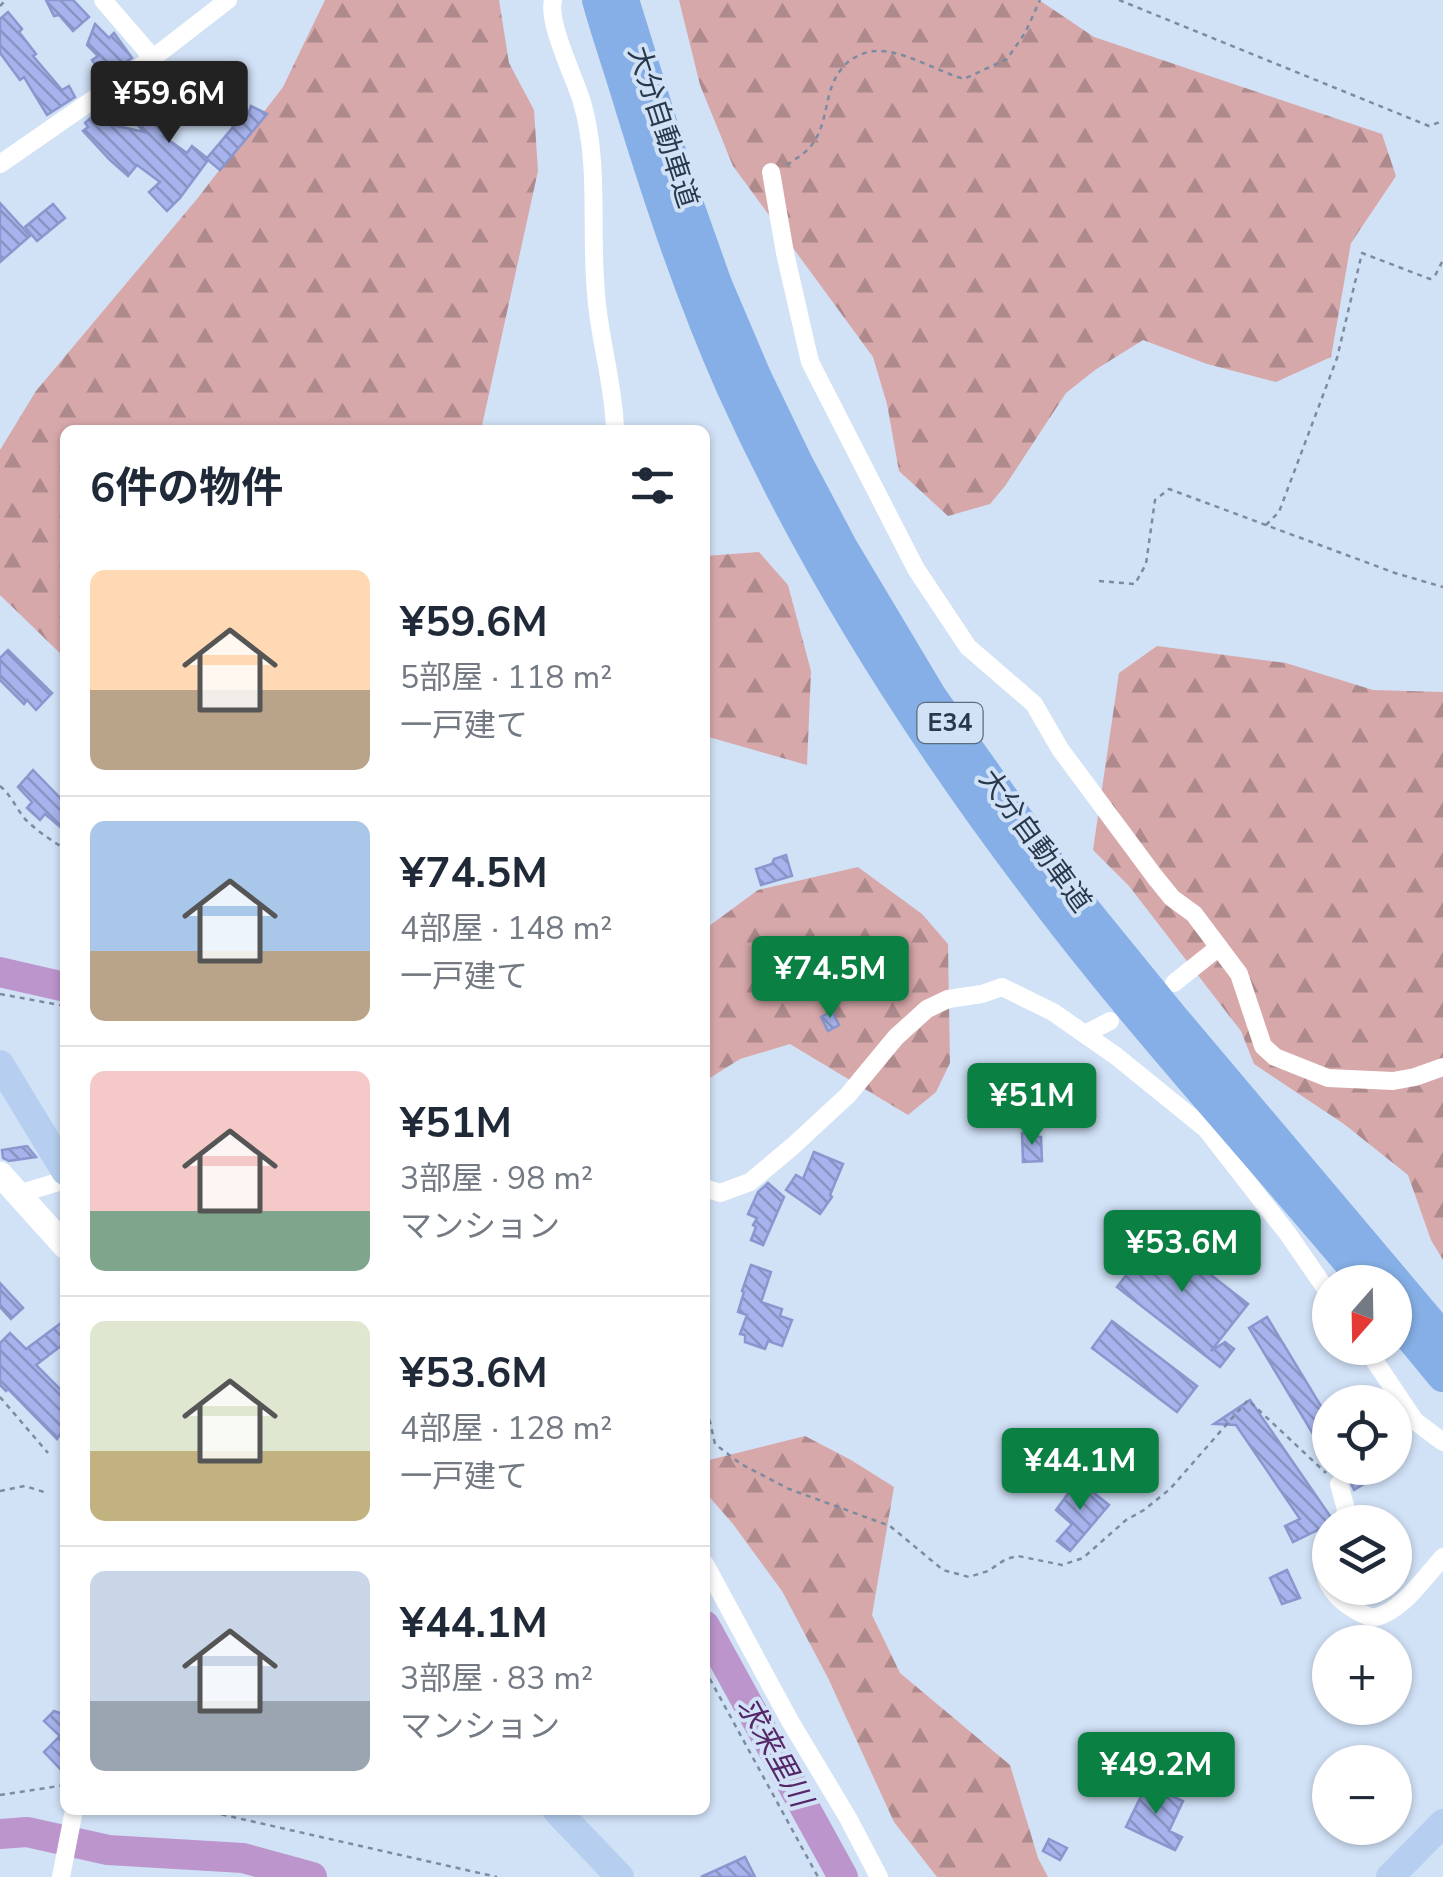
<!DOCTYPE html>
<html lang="ja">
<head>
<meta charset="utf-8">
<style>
  body { margin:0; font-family:"Nunito Sans","Noto Sans JP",sans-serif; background:#f6f6f7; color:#1f2937; height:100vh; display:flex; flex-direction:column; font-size:38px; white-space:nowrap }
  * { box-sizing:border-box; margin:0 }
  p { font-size:32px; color:#747a83 }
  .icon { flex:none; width:55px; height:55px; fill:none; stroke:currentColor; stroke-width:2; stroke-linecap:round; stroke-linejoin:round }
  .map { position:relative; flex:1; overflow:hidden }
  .panel { position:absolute; left:60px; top:425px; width:650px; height:1390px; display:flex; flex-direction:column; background:#fff; border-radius:15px; box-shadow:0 2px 8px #0004 }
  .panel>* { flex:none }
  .needle { width:65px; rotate:200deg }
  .controls { position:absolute; left:1312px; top:1265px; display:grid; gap:20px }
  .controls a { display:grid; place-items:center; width:100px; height:100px; border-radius:50%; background:#fff; box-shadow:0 2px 8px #0004; font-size:50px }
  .price { position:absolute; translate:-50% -85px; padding:0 22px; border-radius:10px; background:#0b8043; color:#fff; font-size:32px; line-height:65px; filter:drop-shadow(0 2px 5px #0008) }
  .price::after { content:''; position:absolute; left:50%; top:60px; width:30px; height:22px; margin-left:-15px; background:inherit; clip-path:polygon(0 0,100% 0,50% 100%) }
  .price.active { background:#222; color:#fff }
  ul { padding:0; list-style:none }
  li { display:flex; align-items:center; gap:30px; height:250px; padding:0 30px }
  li+li { border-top:2px solid #e0e1e3 }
  li span { display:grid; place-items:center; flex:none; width:280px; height:200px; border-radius:15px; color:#555 }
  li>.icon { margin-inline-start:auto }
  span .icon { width:120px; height:120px; fill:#fffc; stroke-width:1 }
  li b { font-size:42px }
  h2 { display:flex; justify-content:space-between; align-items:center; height:120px; padding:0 30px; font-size:42px }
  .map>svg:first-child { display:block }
  .forest { fill:url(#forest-firs) }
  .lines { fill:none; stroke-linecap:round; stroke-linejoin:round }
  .river { stroke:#bb95cc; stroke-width:30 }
  .building { fill:url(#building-back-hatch); stroke:#8a96ce; stroke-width:2.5 }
  .path { stroke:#7c8ca0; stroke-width:2.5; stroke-dasharray:5 5; stroke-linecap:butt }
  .minor { stroke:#fff; stroke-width:18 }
  .secondary { stroke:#fff; stroke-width:25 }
  .primary { stroke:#b6cff0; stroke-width:28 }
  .motorway { stroke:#85afe6; stroke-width:32 }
  .labels { text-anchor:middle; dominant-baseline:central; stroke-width:8; stroke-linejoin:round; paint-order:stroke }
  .shield { fill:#d1e1f6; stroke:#5b6b80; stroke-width:2.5 }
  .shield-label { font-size:25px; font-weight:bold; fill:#29394d }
  .street-label { font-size:28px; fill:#29394d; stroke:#d1e1f6 }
  .water-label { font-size:30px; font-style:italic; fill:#552668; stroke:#d1e1f6 }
</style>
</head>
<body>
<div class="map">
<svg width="1443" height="1877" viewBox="0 0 1443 1877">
  <defs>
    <pattern id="forest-firs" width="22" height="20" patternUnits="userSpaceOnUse" patternTransform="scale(2.5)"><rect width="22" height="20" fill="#d7a8aa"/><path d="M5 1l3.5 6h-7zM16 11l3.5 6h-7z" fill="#ae8a8d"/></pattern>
    <pattern id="building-back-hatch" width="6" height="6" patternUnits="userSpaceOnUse" patternTransform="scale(2.5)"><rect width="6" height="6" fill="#a7b3ed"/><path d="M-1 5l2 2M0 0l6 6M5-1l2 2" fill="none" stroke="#8893c2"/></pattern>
  </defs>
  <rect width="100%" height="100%" fill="#d1e1f6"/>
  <g class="forest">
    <path d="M325,0H499L509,63L534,110L538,171L481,430H65V658L0,595V450L36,391L197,199L283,87Z"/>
    <path d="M679,0H1039L1094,37L1382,134L1396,176L1351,243L1331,357L1276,382L1207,364L1143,340L1095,370L1066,393L1005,486L990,504L948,516L899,471L887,404L873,357L733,166L700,85Z"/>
    <path d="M759,552L788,585L811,671L807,765L705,736V556Z"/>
    <path d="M1157,646L1286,663L1373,690L1443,692V1260L1431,1240L1408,1175L1344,1124L1254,1064L1241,1031L1129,886L1093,850L1119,673Z"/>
    <path d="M858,867L922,914L948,944L950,1063L936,1092L908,1115L790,1044L740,1059L705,1081V929L758,890Z"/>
    <path d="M805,1436L851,1460L894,1487L872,1615L900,1673L1010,1765L1038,1858L1048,1877H937L894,1822L828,1678L782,1591L733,1524L705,1492V1461Z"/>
  </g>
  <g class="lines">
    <g class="river">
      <path d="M0,972L65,987"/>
      <path d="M705,1626L843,1877"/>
      <path d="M0,1834L27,1832L108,1850L243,1858L312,1877"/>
    </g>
  </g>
  <g class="building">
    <path d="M46,0H73L89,17L73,31L59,15L54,16Z"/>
    <path d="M8,12L22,29L19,32L36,54L33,56L62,90L69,86L75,97L47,115L24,77L20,80L0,53V19Z"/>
    <path d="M95,24L109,38L114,33L132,58L104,76L92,60L98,56L87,45Z"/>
    <path d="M141,95L171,128L163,136L187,153L192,146L207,158L234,126L219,121L215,113L226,96L249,112L251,106L267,114L220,170L208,160L180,198L167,211L149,192L160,182L137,165L128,176L110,160L83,131L88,127L85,123L94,115L100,122L144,132L124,110Z"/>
    <path d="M0,203L30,236L0,262Z"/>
    <path d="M53,204L65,218L37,241L25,227Z"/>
    <path d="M8,650L52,693L36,710L27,700L24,704L0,680V658Z"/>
    <path d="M33,770L65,803V831L45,814L40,820L27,808L32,802L18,787Z"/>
    <path d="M786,855L792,876L761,885L756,869L772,864L774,859Z"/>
    <path d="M832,1011L839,1025L828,1031L821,1017Z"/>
    <path d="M1022,1133L1041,1137L1042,1161L1023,1162Z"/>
    <path d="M27,1146L36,1157L9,1161L3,1158L2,1150Z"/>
    <path d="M814,1152L843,1164L830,1195L832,1197L820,1214L786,1190L796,1175L803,1179Z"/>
    <path d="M768,1183L784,1197L763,1245L751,1240L756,1227L753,1225L757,1218L748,1214L758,1192Z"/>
    <path d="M1146,1224L1248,1304L1211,1351L1225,1342L1234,1349L1220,1367L1117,1287L1141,1256L1128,1246Z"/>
    <path d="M751,1265L771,1272L761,1302L782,1309L780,1316L792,1320L782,1346L768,1341L765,1349L745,1342V1335L740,1334L747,1315L738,1312L744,1292L742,1291Z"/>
    <path d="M0,1283L23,1308L11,1319L0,1307Z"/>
    <path d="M1267,1317L1330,1421V1462L1249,1328Z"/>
    <path d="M65,1320V1343L36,1365L65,1394V1427L57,1439L8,1389L6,1391L0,1385V1343L10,1333L26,1349Z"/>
    <path d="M1112,1321L1197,1386L1177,1412L1092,1348Z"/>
    <path d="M1250,1400L1330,1516V1524L1293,1542L1285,1526L1300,1519L1236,1425L1214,1424Z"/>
    <path d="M1333,1468H1358L1367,1482L1354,1490L1348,1476L1343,1472H1336Z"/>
    <path d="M1078,1480L1109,1505L1070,1551L1057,1541L1072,1524L1056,1510Z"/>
    <path d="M1287,1570L1300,1598L1282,1604L1270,1578Z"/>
    <path d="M54,1711L65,1715V1774L44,1752L60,1736L44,1721Z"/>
    <path d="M1147,1784L1183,1801L1169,1831L1182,1837L1175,1850L1126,1827Z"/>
    <path d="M1049,1839L1067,1848L1060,1860L1043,1851Z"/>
    <path d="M745,1857L755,1877H701Z"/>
  </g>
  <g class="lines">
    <g class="path">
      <path d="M1119,0L1429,126L1443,121"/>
      <path d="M0,6L6,0"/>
      <path d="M787,165C795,159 806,153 811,146C832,119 821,86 848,62C855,56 867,51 876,51C901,49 939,72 964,79L1007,59L1025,33L1040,0"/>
      <path d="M1266,525L1279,512L1337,358L1362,253L1430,279L1436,274L1443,260"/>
      <path d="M1099,581L1135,584L1146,564L1155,500L1169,489L1395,573L1443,587"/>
      <path d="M0,786C11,795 16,808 25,819C37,831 51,840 65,849"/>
      <path d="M0,994L65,1006"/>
      <path d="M0,1397L48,1453"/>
      <path d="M705,1400L715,1444L741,1464L789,1489L890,1526L943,1570L969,1577L988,1571L1006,1559L1018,1556L1062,1565L1083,1558L1126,1520L1144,1510L1170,1489L1248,1400L1326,1473"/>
      <path d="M0,1491L25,1486L47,1493"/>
      <path d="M705,1670L818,1877"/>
      <path d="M0,1795L65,1785"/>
      <path d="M202,1810L497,1877"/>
    </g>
    <g class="minor">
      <path d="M103,0L153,58"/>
      <path d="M553,0C547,22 574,76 582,102C600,164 590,229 596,293C599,339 614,384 615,430"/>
      <path d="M0,164L153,58L228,0"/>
      <path d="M771,172L785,253L810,362L916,569L968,647L1034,704L1060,749L1155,877L1172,898L1194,914L1239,974L1263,1046L1275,1057L1328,1078L1393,1081L1415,1077L1443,1067"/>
      <path d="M1174,983L1219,947"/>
      <path d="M1085,1034L1110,1021"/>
      <path d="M705,1188L720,1193L750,1182L793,1146L848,1095L896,1037L927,1009L948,999L982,994L1002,987L1053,1012L1116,1056L1206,1129L1288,1234L1330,1295"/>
      <path d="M18,1194L65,1180"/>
      <path d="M1366,1348L1415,1421L1443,1442"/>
      <path d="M1339,1484L1346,1509L1343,1522"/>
      <path d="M1330,1547C1311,1579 1343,1609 1373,1618C1403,1611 1423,1579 1443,1557"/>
      <path d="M705,1564L790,1721L848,1818L879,1877"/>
      <path d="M61,1877L74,1810"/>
    </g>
    <path class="secondary" d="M0,1174L65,1246"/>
    <g class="primary">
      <path d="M0,1064L65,1171"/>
      <path d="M556,1810L620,1877"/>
      <path d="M1390,1877L1443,1823"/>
    </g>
    <g class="motorway">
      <path d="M598,0C606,29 616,58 625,87C656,189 689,290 732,387C814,569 923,740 1044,898C1145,1031 1259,1154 1366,1282"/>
      <path d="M623,0L677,174L716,284L756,378L796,461L842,548L931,697L1063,883L1172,1017L1443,1338"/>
      <path d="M1395,1318L1443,1376"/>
    </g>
  </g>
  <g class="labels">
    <rect class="shield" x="917.5" y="703" width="65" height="40" rx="8"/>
    <g class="shield-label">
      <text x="950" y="723">E34</text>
    </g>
    <g class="street-label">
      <text transform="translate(663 127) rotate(72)">大分自動車道</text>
      <text transform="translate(1035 841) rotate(54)">大分自動車道</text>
    </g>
    <g class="water-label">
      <text transform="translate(774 1752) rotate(61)">求来里川</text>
    </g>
  </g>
</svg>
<div class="controls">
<a><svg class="needle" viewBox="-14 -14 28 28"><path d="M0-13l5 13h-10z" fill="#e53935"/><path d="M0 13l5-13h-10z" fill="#747a83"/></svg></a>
<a><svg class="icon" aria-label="locate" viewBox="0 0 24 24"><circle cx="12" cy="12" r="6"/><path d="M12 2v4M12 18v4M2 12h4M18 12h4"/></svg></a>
<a><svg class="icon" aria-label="layers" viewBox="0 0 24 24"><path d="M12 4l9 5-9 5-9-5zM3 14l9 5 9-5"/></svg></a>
<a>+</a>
<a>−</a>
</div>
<b class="price active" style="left:169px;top:146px">¥59.6M</b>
<b class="price" style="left:830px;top:1021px">¥74.5M</b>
<b class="price" style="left:1032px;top:1148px">¥51M</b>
<b class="price" style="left:1182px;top:1295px">¥53.6M</b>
<b class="price" style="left:1080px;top:1513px">¥44.1M</b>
<b class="price" style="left:1156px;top:1817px">¥49.2M</b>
<section class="panel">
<h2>6件の物件<svg class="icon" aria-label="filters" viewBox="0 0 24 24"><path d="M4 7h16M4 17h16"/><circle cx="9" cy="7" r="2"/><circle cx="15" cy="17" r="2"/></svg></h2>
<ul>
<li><span style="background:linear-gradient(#ffd9b3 60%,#b9a48a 0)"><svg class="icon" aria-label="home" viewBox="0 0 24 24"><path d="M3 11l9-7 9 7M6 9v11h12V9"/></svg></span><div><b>¥59.6M</b><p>5部屋 · 118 m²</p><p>一戸建て</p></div></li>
<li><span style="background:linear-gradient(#a9c7e8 65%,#b9a48a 0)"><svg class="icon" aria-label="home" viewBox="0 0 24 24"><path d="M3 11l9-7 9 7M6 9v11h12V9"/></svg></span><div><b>¥74.5M</b><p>4部屋 · 148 m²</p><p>一戸建て</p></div></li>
<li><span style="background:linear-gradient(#f6c9c9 70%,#7fa58c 0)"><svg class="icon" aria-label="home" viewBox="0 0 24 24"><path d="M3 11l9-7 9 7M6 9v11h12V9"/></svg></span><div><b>¥51M</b><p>3部屋 · 98 m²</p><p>マンション</p></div></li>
<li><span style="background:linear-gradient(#dfe7d0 65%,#c2b280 0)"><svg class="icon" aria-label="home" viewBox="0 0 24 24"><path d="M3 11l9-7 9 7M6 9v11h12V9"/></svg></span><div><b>¥53.6M</b><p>4部屋 · 128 m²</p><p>一戸建て</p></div></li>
<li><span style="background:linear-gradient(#c9d6e8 65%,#9aa5b1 0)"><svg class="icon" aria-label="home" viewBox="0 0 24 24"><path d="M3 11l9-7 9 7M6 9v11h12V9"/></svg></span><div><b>¥44.1M</b><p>3部屋 · 83 m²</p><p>マンション</p></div></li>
</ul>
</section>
</div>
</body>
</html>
